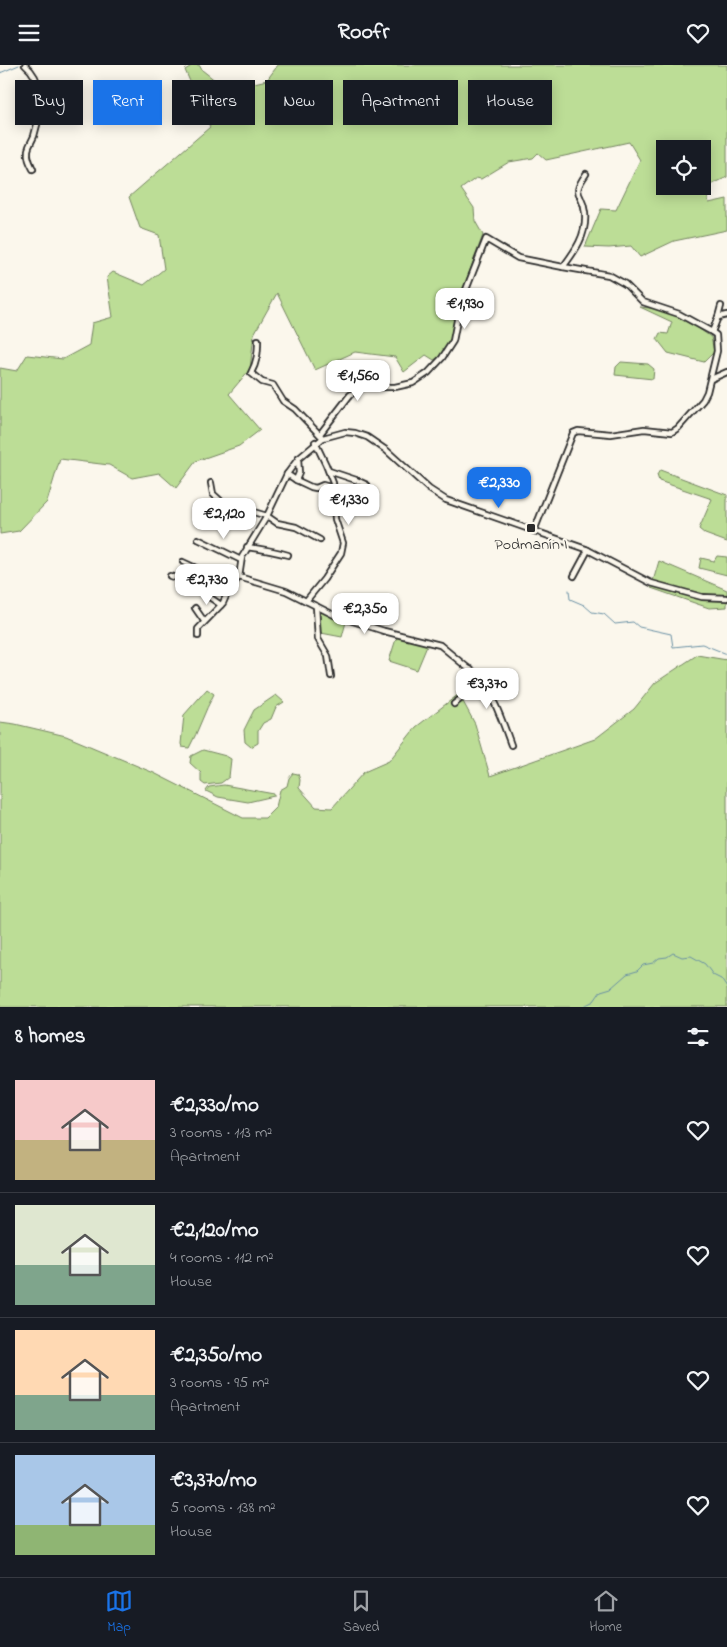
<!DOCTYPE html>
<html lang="en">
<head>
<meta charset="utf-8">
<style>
  body { margin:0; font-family:"Indie Flower",sans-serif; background:#242831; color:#f1f3f6; height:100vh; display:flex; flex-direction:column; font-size:19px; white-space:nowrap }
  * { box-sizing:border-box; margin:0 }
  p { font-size:16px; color:#9ea1a6 }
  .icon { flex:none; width:28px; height:28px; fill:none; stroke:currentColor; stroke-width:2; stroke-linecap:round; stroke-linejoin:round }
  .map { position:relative; height:942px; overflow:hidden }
  .panel { display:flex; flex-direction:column; background:#171b24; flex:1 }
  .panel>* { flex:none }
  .top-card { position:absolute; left:15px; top:15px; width:698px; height:45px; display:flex; gap:10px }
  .fabs { position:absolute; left:656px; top:75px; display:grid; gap:10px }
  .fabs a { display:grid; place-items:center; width:55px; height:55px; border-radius:0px; background:#171b24; box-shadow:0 2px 12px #0003; font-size:25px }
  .price { position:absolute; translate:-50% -42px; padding:0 11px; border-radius:10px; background:#fff; color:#222; font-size:16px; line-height:32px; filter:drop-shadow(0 1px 2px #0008) }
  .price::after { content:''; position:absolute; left:50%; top:30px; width:15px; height:11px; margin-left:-8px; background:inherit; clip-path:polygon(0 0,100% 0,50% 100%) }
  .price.on { background:#1a73e8; color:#fff }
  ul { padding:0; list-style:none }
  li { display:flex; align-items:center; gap:15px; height:125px; padding:0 15px }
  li+li { border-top:1px solid #363941 }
  li span { display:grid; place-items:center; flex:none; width:140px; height:100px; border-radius:0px; color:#555 }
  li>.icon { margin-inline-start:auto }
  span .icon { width:60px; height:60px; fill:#fffc; stroke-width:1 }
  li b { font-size:21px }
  h2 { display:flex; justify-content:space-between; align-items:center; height:60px; padding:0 15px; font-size:21px }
  .pill { padding:0 18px; border-radius:0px; background:#171b24; box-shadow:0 2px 12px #0003; font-size:18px; line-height:45px }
  .pill.on { background:#1a73e8; color:#fff }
  header { display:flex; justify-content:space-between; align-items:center; height:65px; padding:0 15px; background:#171b24; font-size:22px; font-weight:700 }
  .tabs { display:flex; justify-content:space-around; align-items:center; height:70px; border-top:1px solid #363941; background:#171b24; font-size:14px; color:#9ea1a6 }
  .tabs a { display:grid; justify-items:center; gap:2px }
  .tabs .on { color:#1a73e8 }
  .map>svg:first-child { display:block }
  .green { fill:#bcdd96; stroke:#748460; fill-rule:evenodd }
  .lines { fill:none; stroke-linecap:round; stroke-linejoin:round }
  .stream { stroke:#6990a4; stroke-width:1 }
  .minor-casing { stroke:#2b2b2b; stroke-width:8 }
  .minor { stroke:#fbf7ec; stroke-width:4.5 }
  .poi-dot { fill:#2b2b2b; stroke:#fbf7ec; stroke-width:2 }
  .labels { text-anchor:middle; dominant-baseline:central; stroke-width:4; stroke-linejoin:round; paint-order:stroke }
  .poi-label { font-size:16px; fill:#2b2b2b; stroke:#fbf7ec }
</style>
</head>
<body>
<header><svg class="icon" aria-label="menu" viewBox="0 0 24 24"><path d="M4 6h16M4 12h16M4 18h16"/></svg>Roofr<svg class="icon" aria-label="heart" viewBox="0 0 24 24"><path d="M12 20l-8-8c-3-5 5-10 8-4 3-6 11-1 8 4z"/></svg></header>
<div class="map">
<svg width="727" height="942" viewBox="0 0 727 942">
  <rect width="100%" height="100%" fill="#fbf7ec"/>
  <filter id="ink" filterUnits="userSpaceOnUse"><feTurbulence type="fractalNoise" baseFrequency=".02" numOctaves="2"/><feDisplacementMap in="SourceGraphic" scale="10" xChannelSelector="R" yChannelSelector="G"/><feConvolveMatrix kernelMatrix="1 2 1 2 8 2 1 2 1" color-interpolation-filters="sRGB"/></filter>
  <g filter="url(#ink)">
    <g class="green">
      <path d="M193,0H199L202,5L245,39L250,19L267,15L278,0H727V112L705,123L709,138L727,134V165L674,176L640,192L631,181L609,183L585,182L601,144L616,145L640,95L629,77L546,95L538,88L533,93L509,97L481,114L476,113L461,124L474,143L475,156L483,170L456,243L450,276L442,290L434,295L426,290L404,307L395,292L355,287L315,305L277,228L254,269L250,304L229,329L260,365L239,381L196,396L176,423L159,408L132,413L109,400L60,394L47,437L19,466L0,469V303L17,306L27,290L63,294L89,280L92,258L113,252L107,212L113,207L144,220L164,204L159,170L140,163L129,132L210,62L185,5ZM665,84H702V121H665Z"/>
      <path d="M640,242L660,244L685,254L711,272L714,287L704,297L668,288L657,274L660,268L668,269L672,257Z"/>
      <path d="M621,297L648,299L654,304L653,314L615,310L616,302Z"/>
      <path d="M660,405L727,430V477L705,469L699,464L712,434L659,416L657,410Z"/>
      <path d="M717,491L727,492V510L699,503L701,493L714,496Z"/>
      <path d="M659,496L727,525V542L709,543L651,523Z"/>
      <path d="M320,545L346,557L342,572L321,568L318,548Z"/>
      <path d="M398,572L424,578L427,581L417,605L389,596L396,574Z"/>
      <path d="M697,590L727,595V942H0V657L15,659L66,671L154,708L243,753H265L276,742L280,725L287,721L289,713L293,708L298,709L300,715L299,723L316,742L332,743L364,707L389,696L416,662L459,629L475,659L490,711L595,674L634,644L655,618Z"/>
      <path d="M207,624L214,629C204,647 199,665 189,683L182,682L181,679L184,650Z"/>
      <path d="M276,630L284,637L276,642L271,654L263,658L258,666V678L251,682L245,677L244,665L254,645Z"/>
      <path d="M203,685L226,691L231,694L229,712L221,718L205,720L201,717V708L190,698L191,691Z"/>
      <path d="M224,720L274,729V731L248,737L218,732L206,726L209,722Z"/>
    </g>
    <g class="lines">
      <g class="stream">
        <path d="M0,8L19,0"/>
        <path d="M569,525L570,534L584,540L592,547L604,549L615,559L633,557L639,562L671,569L673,582L702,579L727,589"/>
        <path d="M582,942L594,936L601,926L611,923L627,909L637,906L643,900L653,898L659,893L667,892L673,888L682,892L691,891L705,899L713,910L721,914L727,923"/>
      </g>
      <defs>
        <g id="minor">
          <path d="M25,0C46,17 41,48 34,71C32,76 29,80 28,85C27,93 30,98 33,104"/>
          <path d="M718,252L721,241"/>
          <path d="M712,267L718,252L727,250"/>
          <path d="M258,275C258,288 257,297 251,308L262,317L273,320L283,336L295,344L321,371"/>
          <path d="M711,314L727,307"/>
          <path d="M320,369L350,330L362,322H395L413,318L428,308L442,293L453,276L460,240L486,174L518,193L563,202"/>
          <path d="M329,406L356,415L367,420"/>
          <path d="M287,409L296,415L299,408L298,394"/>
          <path d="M296,415L311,422L316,423L323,420L334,423"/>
          <path d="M211,418L213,429L223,438L267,451L277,458L296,462L320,475"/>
          <path d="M534,466L573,368L578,366L611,369L644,364L672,367L678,363L703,335L707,327L717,286L716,270L712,267L679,249L643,237L625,219L609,210L563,202C575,186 587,170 585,148C583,126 570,132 586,109"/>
          <path d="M198,474L241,495"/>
          <path d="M247,482C261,484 274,486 288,490"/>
          <path d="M183,497L232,520"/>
          <path d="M170,511L186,516L221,540"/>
          <path d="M574,511L588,485"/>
          <path d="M239,512L286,526L334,550L384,566L440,580L469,604L476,614V620L472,625L454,639"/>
          <path d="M306,536L324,514L341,488L343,478L335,454L333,418L326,400L315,377"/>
          <path d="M316,541L318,574L328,591L331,611"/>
          <path d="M195,543L204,556"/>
          <path d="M198,571V564L223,538L229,524L239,512L242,492L267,451L287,409L298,394L323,373L345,367L355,368L367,372L386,385L429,424L446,435L586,484L651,518L702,532L727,533"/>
          <path d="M470,604C490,618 503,658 511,680"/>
        </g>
      </defs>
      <use href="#minor" class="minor-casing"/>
      <use href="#minor" class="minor"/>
    </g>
  </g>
  <rect class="poi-dot" x="526" y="458" width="10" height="10" rx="2.5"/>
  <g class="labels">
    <g class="poi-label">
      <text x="531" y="480">Podmanín I</text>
    </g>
  </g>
</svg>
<div class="fabs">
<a><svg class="icon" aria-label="locate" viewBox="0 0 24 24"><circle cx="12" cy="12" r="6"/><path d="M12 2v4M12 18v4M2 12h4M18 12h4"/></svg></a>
</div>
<b class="price" style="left:465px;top:265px">€1,930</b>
<b class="price" style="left:358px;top:337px">€1,560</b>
<b class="price on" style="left:499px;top:444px">€2,330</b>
<b class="price" style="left:349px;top:461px">€1,330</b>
<b class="price" style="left:224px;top:475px">€2,120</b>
<b class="price" style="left:207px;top:541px">€2,730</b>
<b class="price" style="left:365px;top:570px">€2,350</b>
<b class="price" style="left:487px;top:645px">€3,370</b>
<div class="top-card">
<a class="pill">Buy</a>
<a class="pill on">Rent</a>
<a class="pill">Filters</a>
<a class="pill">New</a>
<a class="pill">Apartment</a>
<a class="pill">House</a>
</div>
</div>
<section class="panel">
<h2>8 homes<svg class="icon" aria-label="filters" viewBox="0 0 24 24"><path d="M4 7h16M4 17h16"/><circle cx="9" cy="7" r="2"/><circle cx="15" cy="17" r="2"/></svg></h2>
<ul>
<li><span style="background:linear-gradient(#f6c9c9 60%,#c2b280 0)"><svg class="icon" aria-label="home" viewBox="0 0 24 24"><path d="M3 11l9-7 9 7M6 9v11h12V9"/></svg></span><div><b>€2,330/mo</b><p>3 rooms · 113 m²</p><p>Apartment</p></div><svg class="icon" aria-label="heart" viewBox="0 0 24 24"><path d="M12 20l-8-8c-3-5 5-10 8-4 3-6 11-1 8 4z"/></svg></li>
<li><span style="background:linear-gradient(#dfe7d0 60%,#7fa58c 0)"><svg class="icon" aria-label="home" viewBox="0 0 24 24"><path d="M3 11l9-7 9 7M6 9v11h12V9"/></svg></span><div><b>€2,120/mo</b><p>4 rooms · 112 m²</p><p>House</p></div><svg class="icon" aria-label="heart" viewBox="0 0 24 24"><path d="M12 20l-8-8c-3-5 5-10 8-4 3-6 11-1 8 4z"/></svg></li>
<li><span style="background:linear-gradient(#ffd9b3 65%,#7fa58c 0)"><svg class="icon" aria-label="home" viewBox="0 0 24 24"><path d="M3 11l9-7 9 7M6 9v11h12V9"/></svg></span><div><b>€2,350/mo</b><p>3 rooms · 95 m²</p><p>Apartment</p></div><svg class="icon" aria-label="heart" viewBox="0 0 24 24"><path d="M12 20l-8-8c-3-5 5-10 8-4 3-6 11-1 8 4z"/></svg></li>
<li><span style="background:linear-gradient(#a9c7e8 70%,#8fb573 0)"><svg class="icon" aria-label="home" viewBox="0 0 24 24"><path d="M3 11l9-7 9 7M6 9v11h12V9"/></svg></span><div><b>€3,370/mo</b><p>5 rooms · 138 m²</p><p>House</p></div><svg class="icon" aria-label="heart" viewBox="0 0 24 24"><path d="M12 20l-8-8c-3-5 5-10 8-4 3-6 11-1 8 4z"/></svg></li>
</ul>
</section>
<nav class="tabs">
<a class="on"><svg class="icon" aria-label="map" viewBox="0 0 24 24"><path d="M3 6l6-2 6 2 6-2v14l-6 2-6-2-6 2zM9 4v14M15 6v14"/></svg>Map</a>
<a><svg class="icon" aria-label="saved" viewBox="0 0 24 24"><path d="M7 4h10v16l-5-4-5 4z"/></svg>Saved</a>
<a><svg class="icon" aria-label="home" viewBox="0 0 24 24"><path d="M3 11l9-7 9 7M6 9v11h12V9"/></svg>Home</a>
</nav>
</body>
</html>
